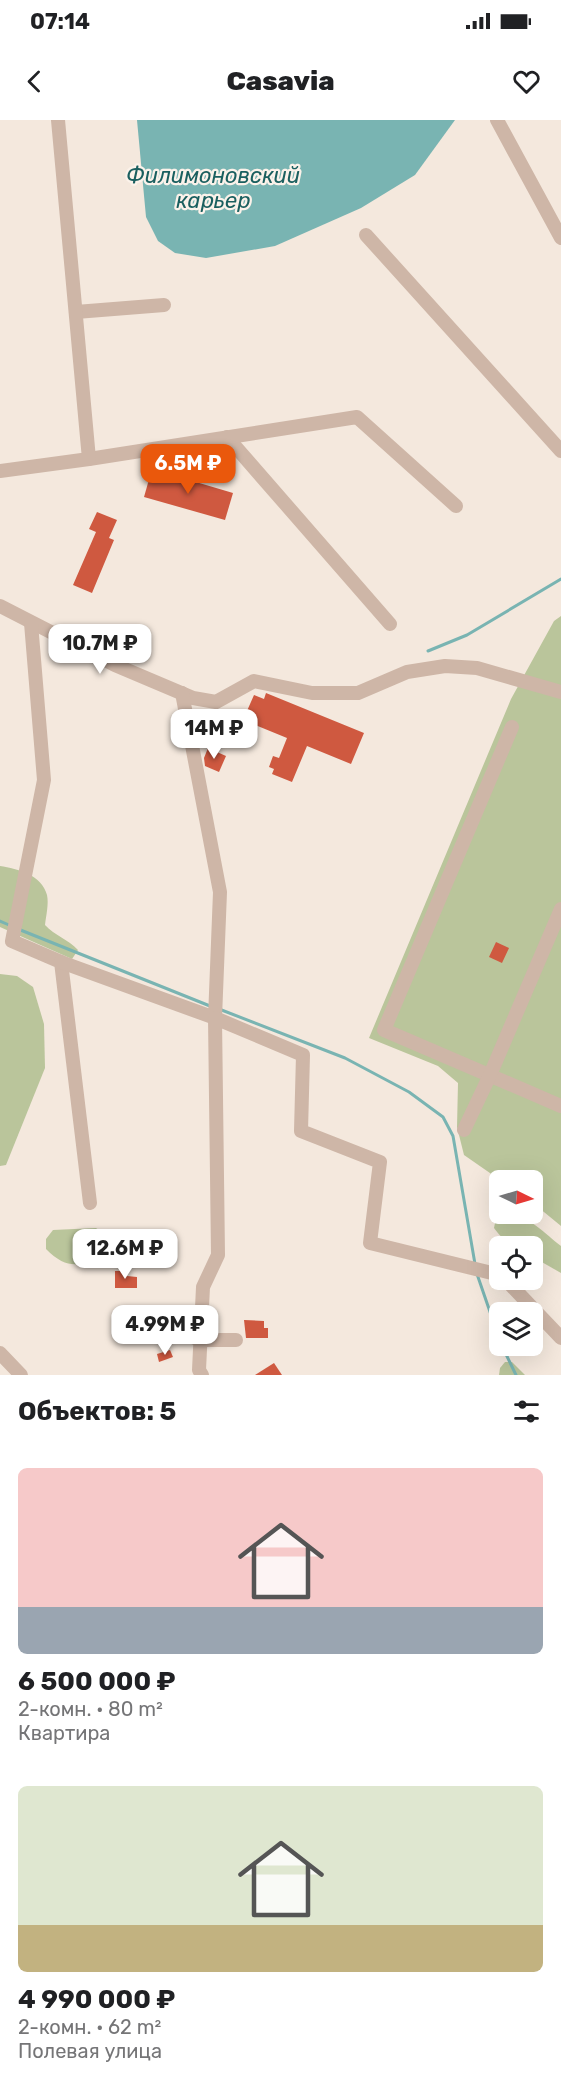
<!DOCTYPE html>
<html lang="ru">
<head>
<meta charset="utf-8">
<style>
  body { margin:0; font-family:Rubik,sans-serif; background:#f6f6f6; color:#202124; height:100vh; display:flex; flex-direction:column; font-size:22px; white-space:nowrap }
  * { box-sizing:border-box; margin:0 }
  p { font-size:20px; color:#757577 }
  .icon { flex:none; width:33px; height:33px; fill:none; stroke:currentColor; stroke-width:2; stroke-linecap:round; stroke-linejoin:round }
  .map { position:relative; height:1255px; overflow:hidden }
  .sheet { display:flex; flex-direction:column; background:#fff; flex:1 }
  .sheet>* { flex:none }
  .needle { width:39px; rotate:95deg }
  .tools { position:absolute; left:489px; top:1050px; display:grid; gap:12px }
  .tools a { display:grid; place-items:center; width:54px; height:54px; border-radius:9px; background:#fff; box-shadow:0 6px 24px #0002; font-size:30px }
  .price { position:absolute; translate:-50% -51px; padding:0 14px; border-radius:12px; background:#fff; color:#222; font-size:20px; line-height:39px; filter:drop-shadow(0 2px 3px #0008) }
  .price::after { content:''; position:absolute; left:50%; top:36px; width:18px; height:14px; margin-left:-9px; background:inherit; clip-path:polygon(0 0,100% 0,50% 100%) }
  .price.active { background:#ea580c; color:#fff }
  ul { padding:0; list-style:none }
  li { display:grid; align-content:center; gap:12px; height:318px; padding:0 18px }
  li span { display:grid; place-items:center; height:186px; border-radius:9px; color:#555 }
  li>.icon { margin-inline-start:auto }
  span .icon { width:108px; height:108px; fill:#fffc; stroke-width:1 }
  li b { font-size:26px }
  h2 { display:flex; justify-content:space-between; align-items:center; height:72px; padding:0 18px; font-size:26px }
  .status { display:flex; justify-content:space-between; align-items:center; height:42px; padding:0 30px; background:#fff; direction:ltr }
  .status svg { height:16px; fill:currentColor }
  header { display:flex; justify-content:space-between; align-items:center; height:78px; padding:0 18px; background:#fff; font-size:27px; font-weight:800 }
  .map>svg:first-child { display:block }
  .green { fill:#bac59b }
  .water { fill:#79b4b2 }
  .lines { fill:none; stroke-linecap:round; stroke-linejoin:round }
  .stream { stroke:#79b4b2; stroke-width:3 }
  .building { fill:#cf5940 }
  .minor { stroke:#ceb6a7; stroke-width:14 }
  .labels { text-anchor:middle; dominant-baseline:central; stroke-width:4.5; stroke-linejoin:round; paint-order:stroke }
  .water-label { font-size:22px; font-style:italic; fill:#1a5f5f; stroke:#fbf2ea }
</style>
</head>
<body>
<div class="status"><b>07:14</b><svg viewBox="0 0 49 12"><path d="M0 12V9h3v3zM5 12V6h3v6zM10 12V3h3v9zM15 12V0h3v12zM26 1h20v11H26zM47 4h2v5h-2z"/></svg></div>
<header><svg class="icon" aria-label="back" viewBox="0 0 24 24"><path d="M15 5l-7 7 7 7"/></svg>Casavia<svg class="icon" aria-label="heart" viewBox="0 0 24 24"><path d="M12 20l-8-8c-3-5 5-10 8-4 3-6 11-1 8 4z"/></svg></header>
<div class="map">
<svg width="561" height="1255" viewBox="0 0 561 1255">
  <rect width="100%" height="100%" fill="#f4e8dd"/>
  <g class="green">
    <path d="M561,496V1106L533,1083L532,1060H500L464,1035L457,1007L458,963L438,946L369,918L511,579L554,501Z"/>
    <path d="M0,746C18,749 42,755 47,775C49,784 46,796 45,805C55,816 68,819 78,830L72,839L0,807Z"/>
    <path d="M0,854L17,856L33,867L44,904L45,948L6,1045L0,1046Z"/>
    <path d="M508,1094C528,1094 546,1115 561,1126V1153L533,1137L532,1126C510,1126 508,1126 494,1108L496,1098Z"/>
    <path d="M96,1108C109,1117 110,1121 106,1137C79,1145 68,1151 46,1129V1119L53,1110Z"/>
    <path d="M505,1242H512L525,1255H499L500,1248Z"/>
  </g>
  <path class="water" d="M137,0H455L415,55L361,88L275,126L206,138L175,133L158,121L146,97Z"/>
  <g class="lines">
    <g class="stream">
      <path d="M428,531L467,515L561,459"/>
      <path d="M0,801L9,805"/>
      <path d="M18,809L210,886"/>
      <path d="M219,889L345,938L409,972L443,997L453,1016L475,1144"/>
      <path d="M477,1154L500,1221"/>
      <path d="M502,1226L516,1255"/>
    </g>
  </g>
  <g class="building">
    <path d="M152,349L233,373L225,400L144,377Z"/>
    <path d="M97,392L117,400L109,418L114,420L92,473L73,465L96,412L89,409Z"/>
    <path d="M266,573L364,613L351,644L307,626L292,662L272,654L274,649L269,647L273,636L279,638L287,618L243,600L254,575L264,579Z"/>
    <path d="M208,628L226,636L219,652L205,646L204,638Z"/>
    <path d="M496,822L509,828L502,843L489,837Z"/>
    <path d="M115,1151H127V1156L137,1157V1168H115Z"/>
    <path d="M244,1200L264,1201V1208H268V1218H246Z"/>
    <path d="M170,1230L173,1237L159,1242L157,1234Z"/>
    <path d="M274,1243L282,1255H255Z"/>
  </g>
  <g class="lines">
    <g class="minor">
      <path d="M497,0L561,118"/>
      <path d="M366,115L561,331"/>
      <path d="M76,192L164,185"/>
      <path d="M227,317L390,504"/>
      <path d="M89,339L357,297L456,386"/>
      <path d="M0,351L89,339L58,0"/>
      <path d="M0,486L115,545L193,578L216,582L254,561L312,573H358L407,552L445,546L477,548L561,572"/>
      <path d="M31,503L44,660L12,821L61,842L90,1083"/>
      <path d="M512,607L384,910L561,986"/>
      <path d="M61,842L215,898L220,772L182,573"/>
      <path d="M464,1010L490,955L561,789"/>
      <path d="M506,1160L561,1218"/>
      <path d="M151,1200L200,1220H236"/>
      <path d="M0,1233L21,1255"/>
      <path d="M202,1255L199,1250L203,1167L218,1135L215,898L303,935L301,1011L380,1042L370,1123L500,1155"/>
    </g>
  </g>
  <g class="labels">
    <g class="water-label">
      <text x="213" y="55">Филимоновский<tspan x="213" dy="25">карьер</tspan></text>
    </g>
  </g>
</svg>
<div class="tools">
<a><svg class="needle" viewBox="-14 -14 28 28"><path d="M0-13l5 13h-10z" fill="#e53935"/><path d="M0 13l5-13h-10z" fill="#757577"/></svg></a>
<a><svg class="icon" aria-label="locate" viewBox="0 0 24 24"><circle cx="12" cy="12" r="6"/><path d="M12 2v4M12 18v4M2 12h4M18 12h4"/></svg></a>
<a><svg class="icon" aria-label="layers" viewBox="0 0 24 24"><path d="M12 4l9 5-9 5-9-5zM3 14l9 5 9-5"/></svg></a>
</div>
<b class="price active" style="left:188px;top:375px">6.5M ₽</b>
<b class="price" style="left:100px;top:555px">10.7M ₽</b>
<b class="price" style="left:214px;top:640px">14M ₽</b>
<b class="price" style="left:125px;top:1160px">12.6M ₽</b>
<b class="price" style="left:165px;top:1236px">4.99M ₽</b>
</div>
<section class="sheet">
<h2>Объектов: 5<svg class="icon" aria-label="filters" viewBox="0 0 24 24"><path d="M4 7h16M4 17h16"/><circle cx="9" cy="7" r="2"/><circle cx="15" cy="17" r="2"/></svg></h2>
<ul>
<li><span style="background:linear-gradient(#f6c9c9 75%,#9aa5b1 0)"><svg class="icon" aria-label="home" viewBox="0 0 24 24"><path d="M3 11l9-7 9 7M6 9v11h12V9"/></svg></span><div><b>6 500 000 ₽</b><p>2-комн. · 80 m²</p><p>Квартира</p></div></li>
<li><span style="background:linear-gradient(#dfe7d0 75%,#c2b280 0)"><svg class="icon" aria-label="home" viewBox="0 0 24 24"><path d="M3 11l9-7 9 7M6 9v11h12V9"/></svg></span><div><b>4 990 000 ₽</b><p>2-комн. · 62 m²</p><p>Полевая улица</p></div></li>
</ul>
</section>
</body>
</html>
